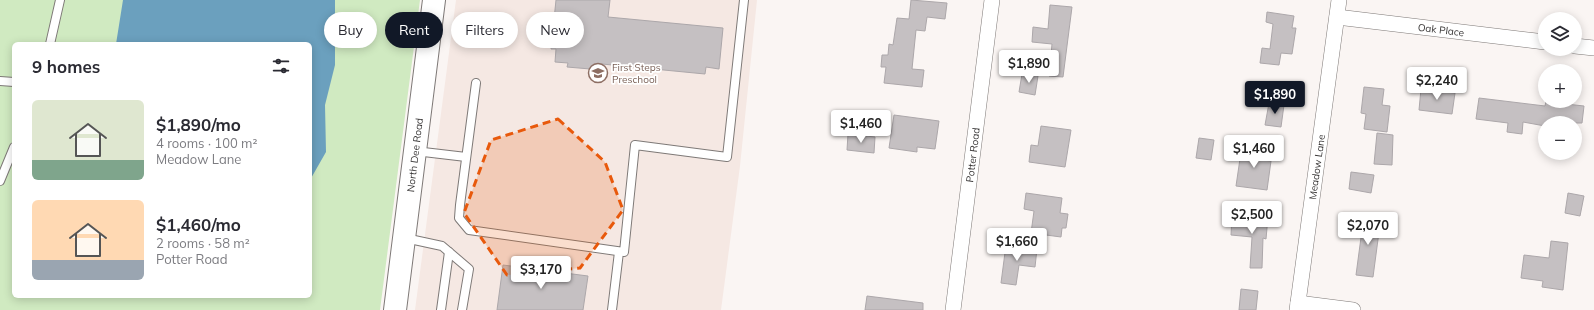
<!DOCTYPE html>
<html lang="en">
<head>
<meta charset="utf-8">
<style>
  body { margin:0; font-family:Mulish,sans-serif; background:#f2f2f3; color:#2b2b33; height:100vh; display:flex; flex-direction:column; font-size:15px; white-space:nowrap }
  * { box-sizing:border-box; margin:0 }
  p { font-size:13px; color:#7c7c81 }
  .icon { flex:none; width:22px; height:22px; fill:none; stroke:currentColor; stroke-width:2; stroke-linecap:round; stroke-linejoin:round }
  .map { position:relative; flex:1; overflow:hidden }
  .details { position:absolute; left:12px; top:42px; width:300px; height:256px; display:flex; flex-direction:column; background:#fff; border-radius:6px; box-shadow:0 2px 10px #0003 }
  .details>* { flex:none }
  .guide { position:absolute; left:324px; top:12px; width:380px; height:36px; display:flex; gap:8px }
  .controls { position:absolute; left:1538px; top:12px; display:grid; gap:8px }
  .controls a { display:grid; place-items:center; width:44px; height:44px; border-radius:50%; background:#fff; box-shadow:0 2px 10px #0003; font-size:20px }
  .price { position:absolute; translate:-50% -34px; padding:0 9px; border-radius:4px; background:#fff; color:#222; font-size:13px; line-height:26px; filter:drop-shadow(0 1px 2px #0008) }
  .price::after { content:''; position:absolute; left:50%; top:24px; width:12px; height:9px; margin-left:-6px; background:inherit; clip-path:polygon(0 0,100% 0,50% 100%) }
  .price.current { background:#111827; color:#fff }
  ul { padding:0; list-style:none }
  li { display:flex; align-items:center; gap:12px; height:100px; padding:0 20px }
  li span { display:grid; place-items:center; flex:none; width:112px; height:80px; border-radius:6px; color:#555 }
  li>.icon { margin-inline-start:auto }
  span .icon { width:48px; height:48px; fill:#fffc; stroke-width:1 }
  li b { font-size:17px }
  h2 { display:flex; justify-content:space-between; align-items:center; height:48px; padding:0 20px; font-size:17px }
  .chip { padding:0 14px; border-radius:18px; background:#fff; box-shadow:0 2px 10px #0003; font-size:14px; line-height:36px }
  .chip.current { background:#111827; color:#fff }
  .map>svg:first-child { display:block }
  .built { fill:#f5e8e3 }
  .green { fill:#d0eac1; fill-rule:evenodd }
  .water { fill:#6ba0be }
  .building { fill:#c5c0c2; stroke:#aca7aa }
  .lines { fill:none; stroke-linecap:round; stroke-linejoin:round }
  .lane-casing { stroke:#7e7977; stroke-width:10 }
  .street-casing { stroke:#7e7977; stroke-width:16 }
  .secondary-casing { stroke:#7e7977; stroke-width:24 }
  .lane { stroke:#fff; stroke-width:8 }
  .street { stroke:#fff; stroke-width:15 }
  .secondary { stroke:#fff; stroke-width:22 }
  .marked { fill:#e8590c; fill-opacity:0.2; stroke:#e8590c; stroke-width:3; stroke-dasharray:8 5; stroke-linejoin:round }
  .labels { text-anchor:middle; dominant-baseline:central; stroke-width:3.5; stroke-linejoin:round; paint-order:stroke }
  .street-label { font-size:10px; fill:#373535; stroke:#fff }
  .education-label { font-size:10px; fill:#785e54; stroke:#fff; text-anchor:start }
</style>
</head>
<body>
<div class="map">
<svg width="1594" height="310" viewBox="0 0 1594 310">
  <rect width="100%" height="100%" fill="#faf5f3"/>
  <path class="built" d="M456,0H757L740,166L721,310H415Z"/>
  <path class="green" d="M0,0H420L380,310H0ZM14,44H310V296H14Z"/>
  <path class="water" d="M123,0H335V65L325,105L326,152L310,180V44H116Z"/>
  <g class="building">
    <path d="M556,0H610L608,17L723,28L719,69L706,67L705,74L602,64V70L567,67L568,63L555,62L556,49H551Z"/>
    <path d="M911,0L947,3L945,19L927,17L925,31L916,30L912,69L924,70L922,87L884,83L886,67H881L882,55H888L889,44L893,45L897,18L909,19Z"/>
    <path d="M1050,5L1072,7L1063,77L1049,76L1052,44L1032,42L1033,27L1048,29Z"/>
    <path d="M1267,12L1294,16L1292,28H1296L1292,54L1281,53L1279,65L1260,63L1262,48L1270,49L1273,24L1266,22Z"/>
    <path d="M1022,74L1038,76L1035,95L1019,92Z"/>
    <path d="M1364,87L1384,89L1382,105L1390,106L1387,132L1364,129L1366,114L1361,113Z"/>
    <path d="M1421,89L1455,93L1452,114L1419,110Z"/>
    <path d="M1479,98L1545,106L1546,101H1566V104L1584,106L1582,123H1545V126L1523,122L1522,134L1507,132L1508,123L1476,119Z"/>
    <path d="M1269,103L1284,105L1281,127L1265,125Z"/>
    <path d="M894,115L939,121L935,149L917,147V152L889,148Z"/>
    <path d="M1041,126L1071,130L1065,167L1029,162L1031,145L1038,146Z"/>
    <path d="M1377,133L1393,135L1392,165L1374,164Z"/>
    <path d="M848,134L875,137L874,153L847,150Z"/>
    <path d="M1199,138L1214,140L1211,160L1196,158Z"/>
    <path d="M1250,145L1265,147L1263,160L1271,161L1267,190L1236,186L1241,152L1248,153Z"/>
    <path d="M1351,172L1374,175L1371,193L1349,189Z"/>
    <path d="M1026,193L1062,198L1060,213L1068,214L1066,228H1062L1061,237L1031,233L1034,211L1024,209Z"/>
    <path d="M1568,193L1584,196L1580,216L1565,213Z"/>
    <path d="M1247,215L1268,217L1266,239L1263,238L1262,268H1250L1252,237L1231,235L1232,216L1247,218Z"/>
    <path d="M1364,215L1381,217L1373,277L1356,275Z"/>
    <path d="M1551,241L1568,243L1563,290L1542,287L1543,281L1521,278L1524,255L1549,258Z"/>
    <path d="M1006,245L1037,249L1035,267L1019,265L1016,285L1001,283Z"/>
    <path d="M503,265L588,276L583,310H497Z"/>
    <path d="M1241,289L1258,291L1256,310H1239Z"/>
    <path d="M867,296L923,303V310H865Z"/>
  </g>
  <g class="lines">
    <defs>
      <g id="lane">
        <path d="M50,44L60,0"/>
        <path d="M0,81L14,82"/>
        <path d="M476,83L460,205L459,218L469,230L624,252L635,145L727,157L744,0"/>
        <path d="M415,151L466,157"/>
        <path d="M0,181L14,147"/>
        <path d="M405,238L442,246L469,269L462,310"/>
        <path d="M441,310L449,252"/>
        <path d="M612,310L619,252"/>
      </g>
      <g id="street">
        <path d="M1337,17L1545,42"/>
        <path d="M1575,46L1594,48"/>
        <path d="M1298,303L1353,310"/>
        <path d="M953,310L992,0"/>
        <path d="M1297,310L1339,0"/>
      </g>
      <path id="secondary" d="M395,310L434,0"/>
    </defs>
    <use href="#lane" class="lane-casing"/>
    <use href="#street" class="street-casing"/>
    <use href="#secondary" class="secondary-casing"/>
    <use href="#lane" class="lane"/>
    <use href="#street" class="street"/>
    <use href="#secondary" class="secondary"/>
  </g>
  <path class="marked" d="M558,119L605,162L623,210L580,268L507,275L464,213L491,140Z"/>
  <defs>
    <symbol id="school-ring" viewBox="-11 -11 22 22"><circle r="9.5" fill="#fff" stroke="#8d6e63" stroke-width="1.5"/><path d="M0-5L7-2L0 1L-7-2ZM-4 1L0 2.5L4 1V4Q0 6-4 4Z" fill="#8d6e63"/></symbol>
  </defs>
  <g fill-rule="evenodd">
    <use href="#school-ring" x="587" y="62" width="22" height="22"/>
  </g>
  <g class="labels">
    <g class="street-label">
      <text transform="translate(1441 30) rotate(7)">Oak Place</text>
      <text transform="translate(415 155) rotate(-83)">North Dee Road</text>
      <text transform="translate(973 155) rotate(-83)">Potter Road</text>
      <text transform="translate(1317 167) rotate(-82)">Meadow Lane</text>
    </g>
    <g class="education-label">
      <text x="612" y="67">First Steps<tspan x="612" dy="12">Preschool</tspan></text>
    </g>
  </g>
</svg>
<div class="controls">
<a><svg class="icon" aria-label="layers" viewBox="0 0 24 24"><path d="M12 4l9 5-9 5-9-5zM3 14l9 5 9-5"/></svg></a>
<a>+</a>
<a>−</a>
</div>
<b class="price" style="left:1029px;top:84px">$1,890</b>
<b class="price" style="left:1437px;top:101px">$2,240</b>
<b class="price current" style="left:1275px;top:115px">$1,890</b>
<b class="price" style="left:861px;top:144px">$1,460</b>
<b class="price" style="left:1254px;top:169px">$1,460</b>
<b class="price" style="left:1252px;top:235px">$2,500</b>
<b class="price" style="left:1368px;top:246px">$2,070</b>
<b class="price" style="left:1017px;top:262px">$1,660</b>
<b class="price" style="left:541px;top:290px">$3,170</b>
<div class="guide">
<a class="chip">Buy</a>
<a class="chip current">Rent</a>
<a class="chip">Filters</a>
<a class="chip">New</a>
</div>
<section class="details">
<h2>9 homes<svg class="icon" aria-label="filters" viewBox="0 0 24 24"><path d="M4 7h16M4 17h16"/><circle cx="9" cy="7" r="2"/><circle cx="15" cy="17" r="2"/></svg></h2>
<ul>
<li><span style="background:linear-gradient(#dfe7d0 75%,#7fa58c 0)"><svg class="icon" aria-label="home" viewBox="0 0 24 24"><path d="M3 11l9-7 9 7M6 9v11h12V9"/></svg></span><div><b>$1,890/mo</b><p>4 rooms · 100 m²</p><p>Meadow Lane</p></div></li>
<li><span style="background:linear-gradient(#ffd9b3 75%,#9aa5b1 0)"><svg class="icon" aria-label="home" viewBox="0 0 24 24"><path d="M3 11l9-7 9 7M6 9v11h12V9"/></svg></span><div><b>$1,460/mo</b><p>2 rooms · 58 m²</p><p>Potter Road</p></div></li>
</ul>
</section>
</div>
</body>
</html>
